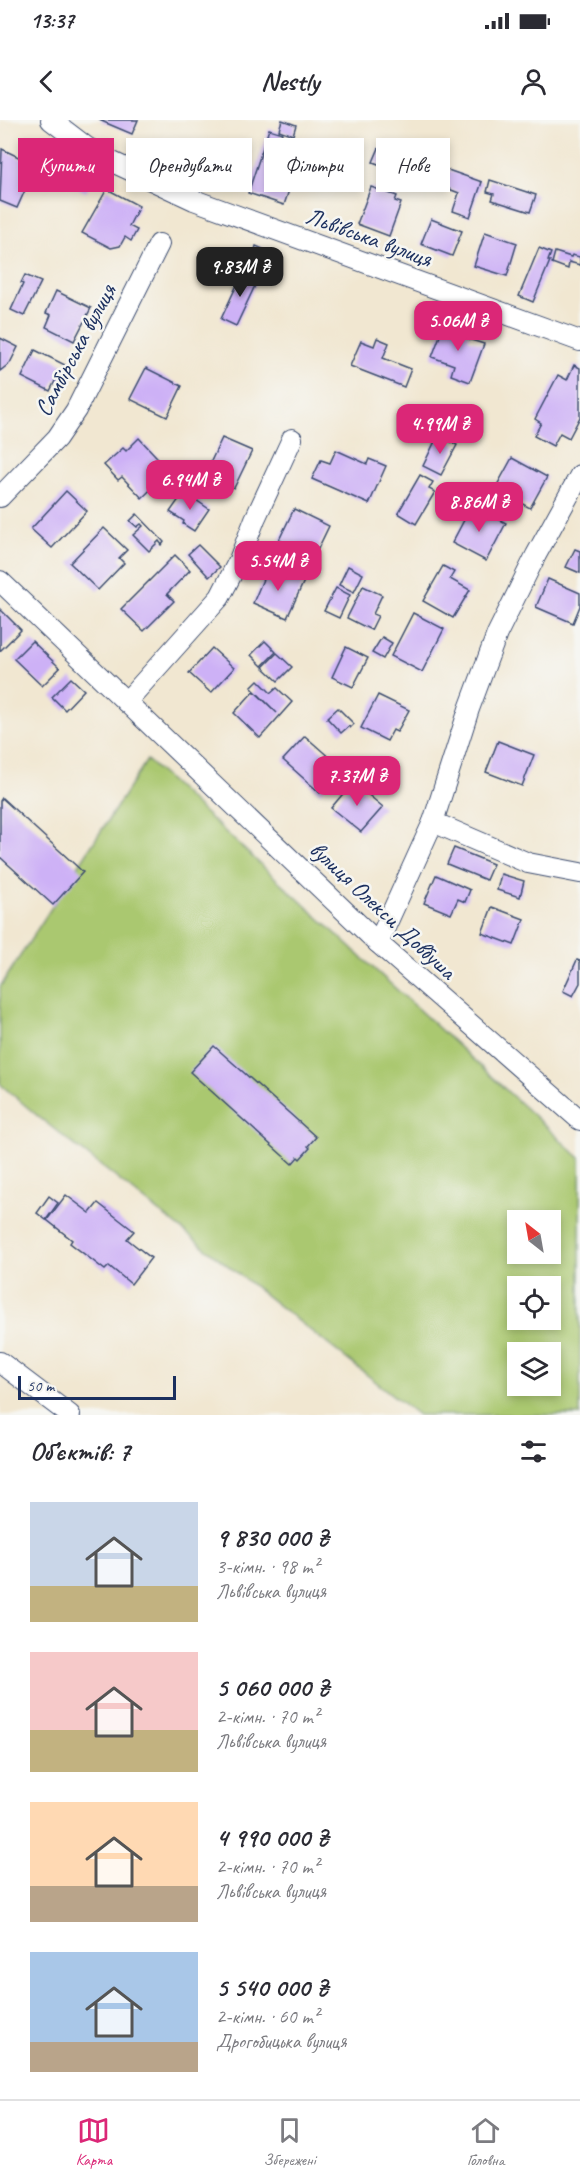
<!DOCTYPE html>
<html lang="uk">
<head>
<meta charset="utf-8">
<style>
  body { margin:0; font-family:Caveat,sans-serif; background:#f2f2f3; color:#2b2b33; height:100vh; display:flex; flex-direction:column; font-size:22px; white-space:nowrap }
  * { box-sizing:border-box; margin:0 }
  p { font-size:20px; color:#7c7c81 }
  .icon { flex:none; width:33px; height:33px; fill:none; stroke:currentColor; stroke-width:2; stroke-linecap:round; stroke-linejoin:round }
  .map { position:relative; height:1295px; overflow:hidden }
  .panel { display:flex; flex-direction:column; background:#fff; flex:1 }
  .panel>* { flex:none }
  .guide { position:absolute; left:18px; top:18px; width:544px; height:54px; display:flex; gap:12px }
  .needle { width:39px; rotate:329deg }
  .fabs { position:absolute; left:507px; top:1090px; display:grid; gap:12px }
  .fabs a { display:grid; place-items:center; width:54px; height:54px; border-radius:0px; background:#fff; box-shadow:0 3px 9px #0003; font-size:30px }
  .scale { position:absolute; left:18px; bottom:15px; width:158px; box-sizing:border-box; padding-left:6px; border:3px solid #1b2f5e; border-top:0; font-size:16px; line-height:21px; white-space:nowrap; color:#1b2f5e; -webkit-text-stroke:4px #f6f6f2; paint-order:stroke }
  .price { position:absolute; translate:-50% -51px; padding:0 14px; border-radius:12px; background:#db2777; color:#fff; font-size:20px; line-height:39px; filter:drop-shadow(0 2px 3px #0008) }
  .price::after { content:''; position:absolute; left:50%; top:36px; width:18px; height:14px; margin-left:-9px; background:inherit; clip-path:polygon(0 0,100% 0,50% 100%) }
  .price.current { background:#222; color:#fff }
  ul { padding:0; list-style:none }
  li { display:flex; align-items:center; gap:18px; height:150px; padding:0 30px }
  li span { display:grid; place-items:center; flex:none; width:168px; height:120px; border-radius:0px; color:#555 }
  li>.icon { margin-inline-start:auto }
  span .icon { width:72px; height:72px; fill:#fffc; stroke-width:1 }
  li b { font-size:26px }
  h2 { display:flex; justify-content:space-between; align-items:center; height:72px; padding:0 30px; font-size:26px }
  .tag { padding:0 21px; border-radius:0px; background:#fff; box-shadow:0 3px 9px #0003; font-size:21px; line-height:54px }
  .tag.current { background:#db2777; color:#fff }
  .status { display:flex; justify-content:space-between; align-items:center; height:42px; padding:0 30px; background:#fff; direction:ltr }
  .status svg { height:16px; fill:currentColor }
  header { display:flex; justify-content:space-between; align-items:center; height:78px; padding:0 30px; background:#fff; font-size:27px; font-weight:600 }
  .tabs { display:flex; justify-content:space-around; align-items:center; height:84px; border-top:2px solid #e1e1e2; background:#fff; font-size:16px; color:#7c7c81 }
  .tabs a { display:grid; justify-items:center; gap:3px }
  .tabs .current { color:#db2777 }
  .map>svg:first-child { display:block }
  .green { fill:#aac86f; stroke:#627c66; stroke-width:1.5; fill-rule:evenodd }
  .building { fill:#cdb1f6 }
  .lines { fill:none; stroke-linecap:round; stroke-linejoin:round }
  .street-casing { stroke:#3b4b6f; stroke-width:22 }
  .street { stroke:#fff; stroke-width:20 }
  .labels { text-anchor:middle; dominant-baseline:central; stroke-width:5; stroke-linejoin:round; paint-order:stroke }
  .street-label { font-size:24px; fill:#1b2f5e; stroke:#f6f6f2 }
</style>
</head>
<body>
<div class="status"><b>13:37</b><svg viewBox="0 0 49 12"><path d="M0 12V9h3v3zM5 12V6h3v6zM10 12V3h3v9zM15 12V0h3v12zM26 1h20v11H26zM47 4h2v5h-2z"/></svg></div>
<header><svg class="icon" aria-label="back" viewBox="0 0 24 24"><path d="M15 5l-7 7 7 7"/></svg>Nestly<svg class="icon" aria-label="person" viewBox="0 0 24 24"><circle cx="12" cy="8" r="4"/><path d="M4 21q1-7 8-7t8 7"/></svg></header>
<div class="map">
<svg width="580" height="1295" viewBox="0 0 580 1295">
  <rect width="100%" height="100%" fill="#f6f6f2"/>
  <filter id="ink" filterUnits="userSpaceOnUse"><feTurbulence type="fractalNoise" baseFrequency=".0167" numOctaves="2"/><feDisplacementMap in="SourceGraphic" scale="12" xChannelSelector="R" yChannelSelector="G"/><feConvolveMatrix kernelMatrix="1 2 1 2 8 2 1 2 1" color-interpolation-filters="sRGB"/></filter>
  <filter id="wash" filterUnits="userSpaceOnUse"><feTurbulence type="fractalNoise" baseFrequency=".008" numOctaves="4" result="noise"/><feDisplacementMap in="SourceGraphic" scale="24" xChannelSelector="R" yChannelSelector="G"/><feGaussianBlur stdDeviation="1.35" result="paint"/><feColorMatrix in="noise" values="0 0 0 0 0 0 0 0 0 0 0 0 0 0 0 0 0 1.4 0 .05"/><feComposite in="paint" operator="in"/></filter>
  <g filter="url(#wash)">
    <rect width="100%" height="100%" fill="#f1e7d1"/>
    <path class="green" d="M147,640L580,1038V1295H418L40,998L0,964V867ZM518,1101H550V1134H518ZM518,1167H550V1200H518ZM518,1233H550V1266H518Z"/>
    <g id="blocks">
      <g class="building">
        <path d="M99,0H138L132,14Z"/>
        <path d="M282,0L296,5L293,15L279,10Z"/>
        <path d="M269,9L282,13L274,37L278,38L274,49L283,52L284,49L292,52L294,55L284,85L248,73Z"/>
        <path d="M379,28L404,39L399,52L373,42Z"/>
        <path d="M2,29L31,43L21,65L26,68L17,88L0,81Z"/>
        <path d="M85,48L96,54L86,72L75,67Z"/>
        <path d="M445,49L482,62L470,97L453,91L459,73L439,65Z"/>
        <path d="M490,60L536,75L530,92L492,80L494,74L487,72Z"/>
        <path d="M371,67L397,76L395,81L401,83L389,116L357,104Z"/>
        <path d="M107,69L139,86L129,106L137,110L131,121L125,117L120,126L111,128L82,113Z"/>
        <path d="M431,99L462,111L452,136L421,124Z"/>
        <path d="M485,112L517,123L507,156L474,146Z"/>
        <path d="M256,126L267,131L262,144L252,140Z"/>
        <path d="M539,128L551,133L548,141H550L533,182L519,176Z"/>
        <path d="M555,132L571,137L572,135L580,137V145L569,142L568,149L552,143Z"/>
        <path d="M244,150L259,157L236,206L221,199Z"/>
        <path d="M25,155L41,162L24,196L11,190L23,164L21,163Z"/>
        <path d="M56,171L91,188L74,221L46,207L51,195L46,193Z"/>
        <path d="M444,205L470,214L468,219L484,224L470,262L451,255L454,245L432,237Z"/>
        <path d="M0,218L18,227L10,243L0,251Z"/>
        <path d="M377,218L389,223L383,238L411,249L404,267L350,246L361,221L374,226Z"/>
        <path d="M35,230L71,248L64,262L56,259L50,271L22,257Z"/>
        <path d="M574,245L580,248V297L569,318L560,313L553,326L534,316L541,303L535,299L558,255L567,260Z"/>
        <path d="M146,248L182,266L167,297L130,279Z"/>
        <path d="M438,315L457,325L441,355L423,346Z"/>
        <path d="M139,318L170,351L142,378L122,357L118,360L104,345L123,328L126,331Z"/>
        <path d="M222,318L252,331L234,368L205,354Z"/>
        <path d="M336,330L367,344L369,339L386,346L369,384L312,359L321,340L330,343Z"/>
        <path d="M512,338L547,357L530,388L495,369Z"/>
        <path d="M420,355L433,362L429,369L435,372L416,404L398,393Z"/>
        <path d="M66,371L87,391L52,428L31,409Z"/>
        <path d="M184,372L209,389L194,411L183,404L184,401L170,392Z"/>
        <path d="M472,385L506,403L486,441L452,423Z"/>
        <path d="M294,389L329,406L314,437L279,420Z"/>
        <path d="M137,394L164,422L162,425L159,421L149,431L133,415L143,406L141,404L137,407L130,401Z"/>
        <path d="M104,408L127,430L119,438L124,443L98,470L70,443Z"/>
        <path d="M198,425L220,447L209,457L188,434Z"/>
        <path d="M575,429L580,431V453L566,447Z"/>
        <path d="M175,435L190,450L167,474L174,481L144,511L121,489Z"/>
        <path d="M269,445L304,461L287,498L253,483Z"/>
        <path d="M348,446L363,454L354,472L339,465Z"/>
        <path d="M443,446L454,452L450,459L470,470L453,498L423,481Z"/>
        <path d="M548,459L580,473V486L573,503L536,487Z"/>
        <path d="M363,466L382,475L373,494L378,496L371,510L347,498Z"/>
        <path d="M336,468L350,475L339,498L324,491Z"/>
        <path d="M0,489L21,510L0,531Z"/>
        <path d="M413,493L444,509L422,552L391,536Z"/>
        <path d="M382,517L392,523L383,539L372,533Z"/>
        <path d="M32,521L60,548L42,566L14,539Z"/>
        <path d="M265,521L276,532L262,546L251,535Z"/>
        <path d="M346,527L368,538L353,567L332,557Z"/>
        <path d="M212,528L234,548L211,573L189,553Z"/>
        <path d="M277,533L292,547L278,561L263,547Z"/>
        <path d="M71,558L84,570L65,590L52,577Z"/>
        <path d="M258,560L271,573L277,568L292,582L260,618L234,593L254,571L277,593L251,567Z"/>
        <path d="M378,575L409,590L397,612L393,610L387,621L361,608Z"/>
        <path d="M338,588L354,604L350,608L349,606L341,613L327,598Z"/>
        <path d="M305,616L331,639L323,649L334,659L320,673L283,640Z"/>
        <path d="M498,621L534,635L522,666L486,652Z"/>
        <path d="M353,662L383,687L361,712L331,688Z"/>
        <path d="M2,678L83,752L53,785L0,737V681Z"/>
        <path d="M454,728L493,744L486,760L447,744Z"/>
        <path d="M501,754L524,761L520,777L497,770Z"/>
        <path d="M436,755L470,770L465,782L458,779L451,794L424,783Z"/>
        <path d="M492,787L524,799L514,825L482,813Z"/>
        <path d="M577,840L580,841V863L573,876L563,871Z"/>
        <path d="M214,926L316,1017L308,1026L310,1028L300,1039L298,1037L292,1044L190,952Z"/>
        <path d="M66,1075L90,1093L98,1083L134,1111L127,1119L151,1138L131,1164L109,1146L105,1150L70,1123L72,1120L47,1100Z"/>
        <path d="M49,1076L58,1083L46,1100L37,1093Z"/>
      </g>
    </g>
  </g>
  <g filter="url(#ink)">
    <use href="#blocks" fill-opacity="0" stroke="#3b4b6f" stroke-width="1.5"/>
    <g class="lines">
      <defs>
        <g id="street">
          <path d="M51,0L85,26L106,39L194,80L580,221"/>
          <path d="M0,377L57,318L76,290L159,124"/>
          <path d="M0,461L378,823L580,1000"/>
          <path d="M126,582L220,477L239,440L255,399L292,319"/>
          <path d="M433,702L528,743L580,753"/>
          <path d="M378,823L433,702L469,589L497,514L536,435L580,355"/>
          <path d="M0,1242L70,1295"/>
        </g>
      </defs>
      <use href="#street" class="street-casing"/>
      <use href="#street" class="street"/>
    </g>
  </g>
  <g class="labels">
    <g class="street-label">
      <text transform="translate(369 117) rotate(20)">Львівська вулиця</text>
      <text transform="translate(75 230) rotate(-62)">Самбірська вулиця</text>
      <text transform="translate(383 790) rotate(43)">вулиця Олекси Довбуша</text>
    </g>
  </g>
</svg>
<div class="fabs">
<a><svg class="needle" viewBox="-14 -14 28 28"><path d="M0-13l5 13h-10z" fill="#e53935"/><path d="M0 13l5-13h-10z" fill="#7c7c81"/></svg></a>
<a><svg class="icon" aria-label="locate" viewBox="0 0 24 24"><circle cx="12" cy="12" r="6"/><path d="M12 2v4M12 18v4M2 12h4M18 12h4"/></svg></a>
<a><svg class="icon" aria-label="layers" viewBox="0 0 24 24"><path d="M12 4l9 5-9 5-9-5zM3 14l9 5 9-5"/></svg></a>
</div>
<div class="scale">50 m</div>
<b class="price current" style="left:240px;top:178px">9.83M ₴</b>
<b class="price" style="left:458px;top:232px">5.06M ₴</b>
<b class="price" style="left:440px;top:335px">4.99M ₴</b>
<b class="price" style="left:190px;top:391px">6.94M ₴</b>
<b class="price" style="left:479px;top:413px">8.86M ₴</b>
<b class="price" style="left:278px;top:472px">5.54M ₴</b>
<b class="price" style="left:357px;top:687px">7.37M ₴</b>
<div class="guide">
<a class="tag current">Купити</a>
<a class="tag">Орендувати</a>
<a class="tag">Фільтри</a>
<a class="tag">Нове</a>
</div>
</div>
<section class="panel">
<h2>Об’єктів: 7<svg class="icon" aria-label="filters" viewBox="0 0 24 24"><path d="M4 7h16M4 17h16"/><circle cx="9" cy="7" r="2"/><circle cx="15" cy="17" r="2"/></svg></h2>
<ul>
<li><span style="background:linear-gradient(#c9d6e8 70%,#c2b280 0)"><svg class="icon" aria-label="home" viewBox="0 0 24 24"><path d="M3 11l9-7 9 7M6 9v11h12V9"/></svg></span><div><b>9 830 000 ₴</b><p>3-кімн. · 98 m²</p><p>Львівська вулиця</p></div></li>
<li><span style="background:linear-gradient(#f6c9c9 65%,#c2b280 0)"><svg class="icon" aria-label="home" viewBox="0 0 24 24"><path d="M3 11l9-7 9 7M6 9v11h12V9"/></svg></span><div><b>5 060 000 ₴</b><p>2-кімн. · 70 m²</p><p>Львівська вулиця</p></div></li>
<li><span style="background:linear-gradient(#ffd9b3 70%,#b9a48a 0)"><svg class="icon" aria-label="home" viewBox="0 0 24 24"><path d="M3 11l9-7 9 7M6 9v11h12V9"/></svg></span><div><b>4 990 000 ₴</b><p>2-кімн. · 70 m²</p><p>Львівська вулиця</p></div></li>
<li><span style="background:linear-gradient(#a9c7e8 75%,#b9a48a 0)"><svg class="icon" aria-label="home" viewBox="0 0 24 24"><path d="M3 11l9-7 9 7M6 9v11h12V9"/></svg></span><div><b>5 540 000 ₴</b><p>2-кімн. · 60 m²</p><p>Дрогобицька вулиця</p></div></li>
</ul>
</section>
<nav class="tabs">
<a class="current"><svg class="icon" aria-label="map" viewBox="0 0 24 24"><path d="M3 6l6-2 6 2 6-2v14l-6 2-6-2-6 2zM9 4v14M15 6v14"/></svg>Карта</a>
<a><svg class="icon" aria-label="saved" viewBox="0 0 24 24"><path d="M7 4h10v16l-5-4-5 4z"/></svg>Збережені</a>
<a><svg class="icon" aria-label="home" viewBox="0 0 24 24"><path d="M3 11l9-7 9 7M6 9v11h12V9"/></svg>Головна</a>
</nav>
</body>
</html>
